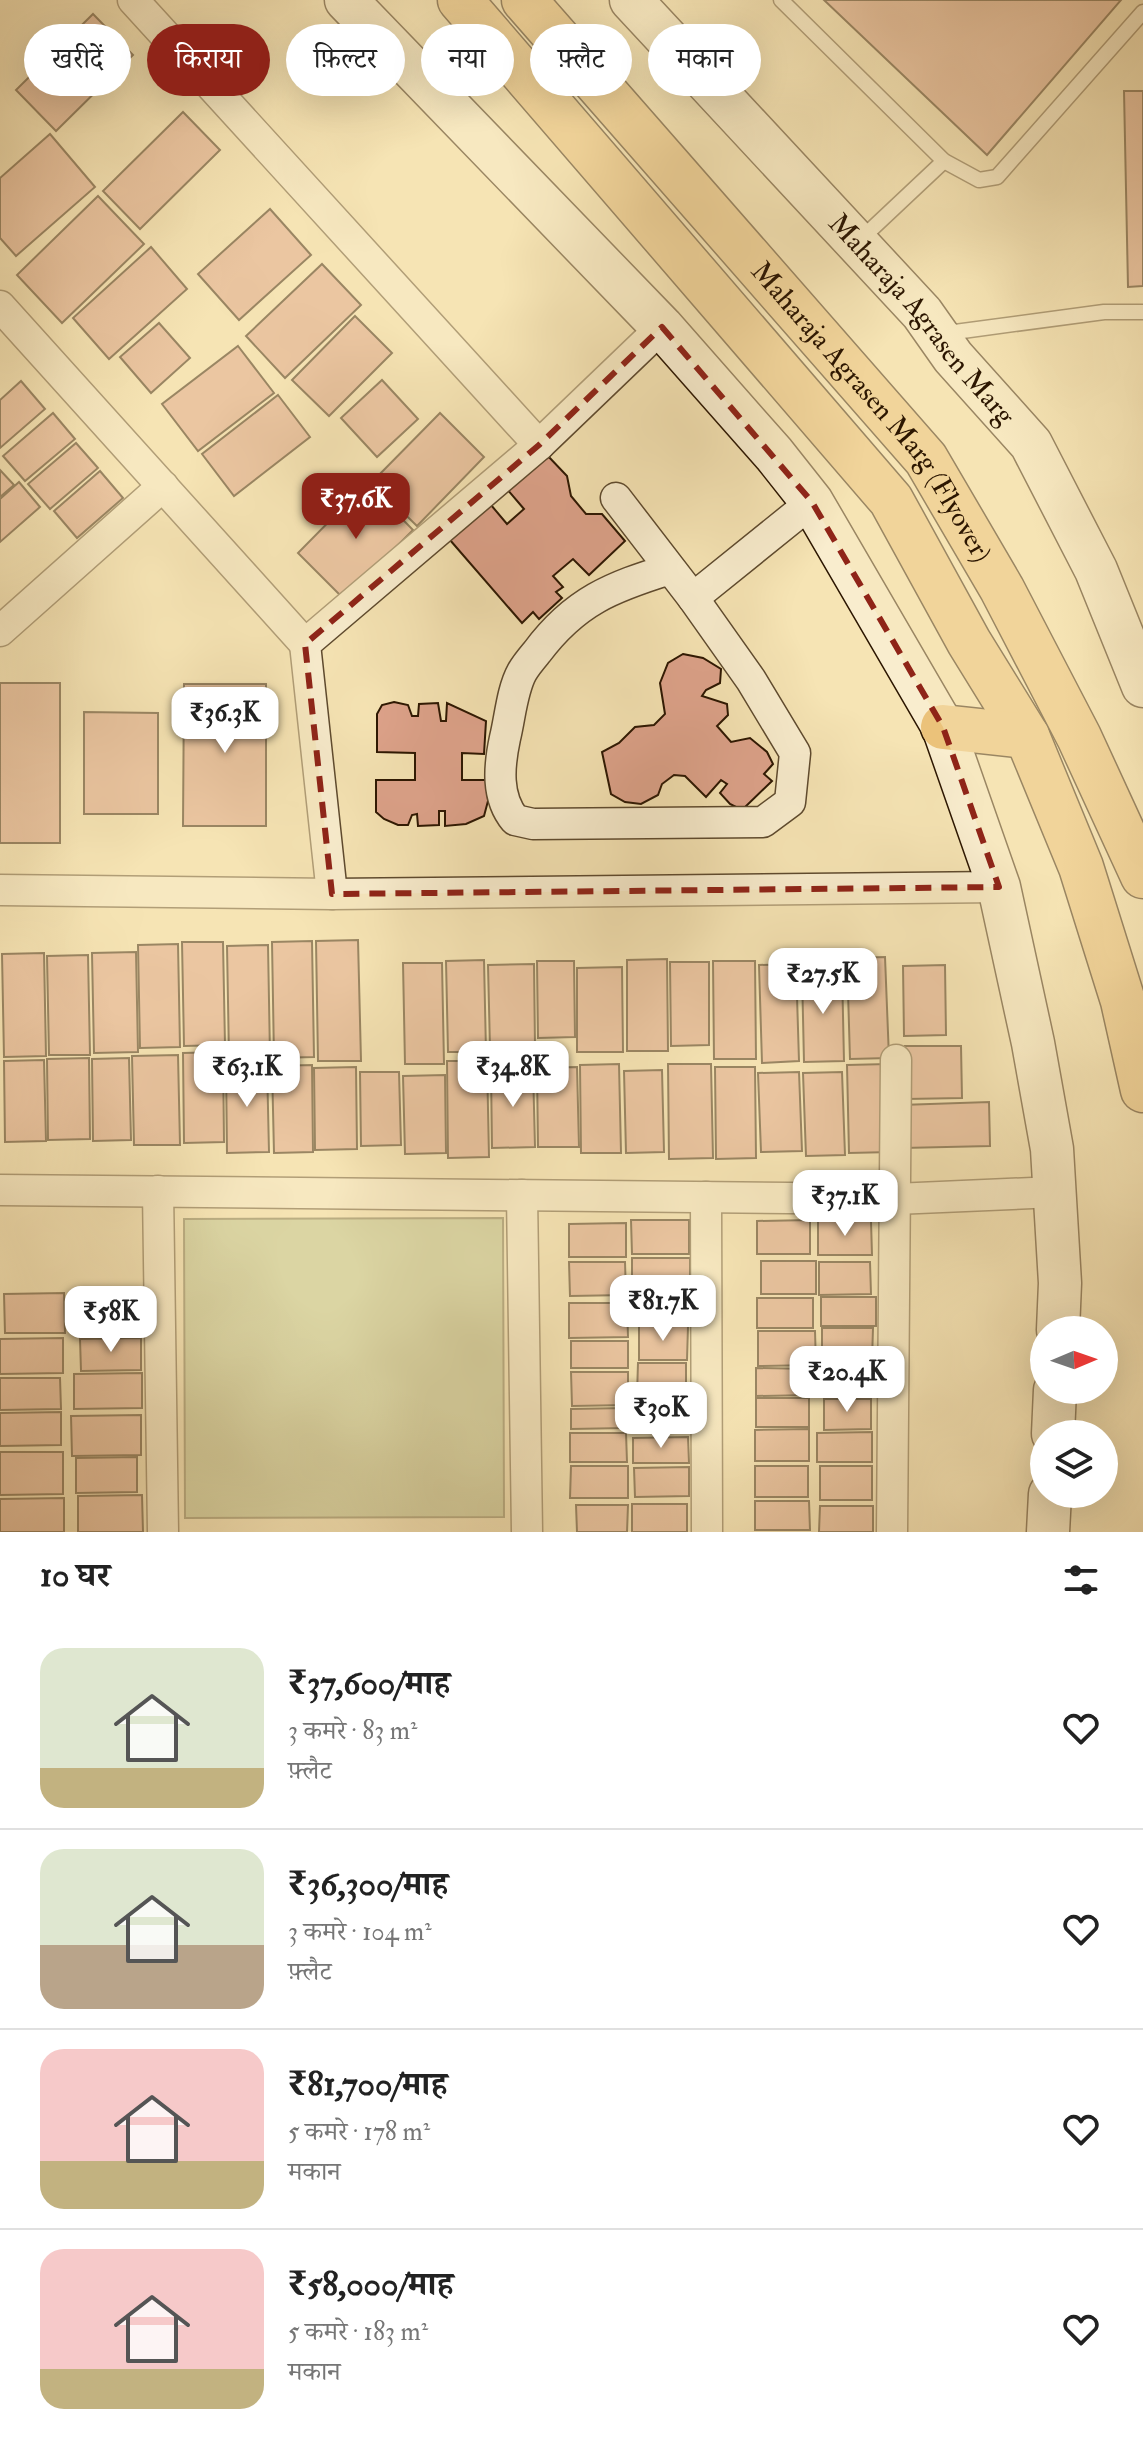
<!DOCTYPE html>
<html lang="hi">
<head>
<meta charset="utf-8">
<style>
  body { margin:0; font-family:"IM FELL Double Pica","Noto Serif Devanagari",serif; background:#f2f2f2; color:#222; height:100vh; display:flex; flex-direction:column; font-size:30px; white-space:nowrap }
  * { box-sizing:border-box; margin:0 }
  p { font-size:26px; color:#767676 }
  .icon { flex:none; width:44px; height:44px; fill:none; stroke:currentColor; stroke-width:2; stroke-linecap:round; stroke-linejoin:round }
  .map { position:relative; height:1532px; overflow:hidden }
  .drawer { display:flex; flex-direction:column; background:#fff; flex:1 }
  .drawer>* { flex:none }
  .guide { position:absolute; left:24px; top:24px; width:1096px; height:72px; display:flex; gap:16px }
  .needle { width:52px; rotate:88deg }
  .controls { position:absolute; left:1030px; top:1316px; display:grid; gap:16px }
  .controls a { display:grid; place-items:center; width:88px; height:88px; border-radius:50%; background:#fff; box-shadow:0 8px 32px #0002; font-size:40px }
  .price { position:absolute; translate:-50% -68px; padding:0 18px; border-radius:16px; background:#fff; color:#222; font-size:26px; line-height:52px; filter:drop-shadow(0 2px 4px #0008) }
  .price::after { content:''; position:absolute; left:50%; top:48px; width:24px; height:18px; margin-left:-12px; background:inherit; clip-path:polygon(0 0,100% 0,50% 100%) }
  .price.on { background:#8f2418; color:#fff }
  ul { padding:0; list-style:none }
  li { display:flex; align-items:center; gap:24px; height:200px; padding:0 40px }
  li+li { border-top:2px solid #e0e0e0 }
  li span { display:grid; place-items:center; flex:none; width:224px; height:160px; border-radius:24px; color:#555 }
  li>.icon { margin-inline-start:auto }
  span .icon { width:96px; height:96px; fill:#fffc; stroke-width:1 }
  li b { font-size:34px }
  h2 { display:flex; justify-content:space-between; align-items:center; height:96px; padding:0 40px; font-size:34px }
  .tag { padding:0 28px; border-radius:36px; background:#fff; box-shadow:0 8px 32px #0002; font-size:28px; line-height:72px }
  .tag.on { background:#8f2418; color:#fff }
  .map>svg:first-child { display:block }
  .green { fill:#bbc48e; stroke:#746d48; stroke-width:2 }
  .building { fill:#dea38b; stroke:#2c1601; stroke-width:2 }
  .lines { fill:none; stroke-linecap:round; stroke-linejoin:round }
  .lane-casing { stroke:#5e4a2e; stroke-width:17 }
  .street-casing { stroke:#5e4a2e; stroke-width:33 }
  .secondary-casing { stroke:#2c1601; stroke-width:45 }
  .primary-casing { stroke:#2c1601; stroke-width:47 }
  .lane { stroke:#f9edce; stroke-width:14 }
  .street { stroke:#f9edce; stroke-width:30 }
  .secondary { stroke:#f9edce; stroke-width:42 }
  .primary { stroke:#ebc27a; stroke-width:44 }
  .marked { fill:none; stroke:#8f2418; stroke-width:6; stroke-dasharray:16 10; stroke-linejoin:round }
  .labels { text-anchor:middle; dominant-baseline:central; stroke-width:6; stroke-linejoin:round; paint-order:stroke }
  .street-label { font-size:28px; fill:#2c1601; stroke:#f9edce }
</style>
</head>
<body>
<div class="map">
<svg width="1143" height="1532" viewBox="0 0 1143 1532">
  <rect width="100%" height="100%" fill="#f6e4b4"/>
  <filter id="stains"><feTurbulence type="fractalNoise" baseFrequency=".0025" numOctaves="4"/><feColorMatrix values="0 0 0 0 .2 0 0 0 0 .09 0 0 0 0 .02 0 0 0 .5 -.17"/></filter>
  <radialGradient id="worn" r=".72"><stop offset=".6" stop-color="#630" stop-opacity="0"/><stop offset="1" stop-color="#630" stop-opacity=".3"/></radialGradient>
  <path class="green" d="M503,1218L504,1517L185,1518L184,1219Z"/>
  <g class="building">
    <path d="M824,0H1121L987,155Z"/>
    <path d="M93,14L133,55L56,131L16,90Z"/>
    <path d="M1124,91H1143V286L1128,287Z"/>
    <path d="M183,112L220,150L140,229L103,191Z"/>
    <path d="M50,134L95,187L16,256L0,238V178Z"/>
    <path d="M98,196L144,244L62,323L17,275Z"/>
    <path d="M270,209L311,255L239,320L198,274Z"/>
    <path d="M151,247L187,289L109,359L73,318Z"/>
    <path d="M322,264L361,305L285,378L246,336Z"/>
    <path d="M355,316L392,353L329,416L292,380Z"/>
    <path d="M159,323L190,358L151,393L120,357Z"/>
    <path d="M238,346L274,393L198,451L162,404Z"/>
    <path d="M382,380L418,419L377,457L341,418Z"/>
    <path d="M21,381L45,409L0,448V400Z"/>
    <path d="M278,395L310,437L234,496L202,454Z"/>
    <path d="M53,413L75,439L25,481L3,456Z"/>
    <path d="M440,413L484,457L417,526L372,482Z"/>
    <path d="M76,443L98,468L50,509L28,484Z"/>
    <path d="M547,455L567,476L571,496L586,514H602L625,541L589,575L573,559L553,576L563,587L556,592L562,598L539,619L533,612L522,623L450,540L491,505L507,524L524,509L506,488Z"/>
    <path d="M0,470L14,485L0,497Z"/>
    <path d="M100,471L123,498L77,538L54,511Z"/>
    <path d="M19,482L40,507L0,542V499Z"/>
    <path d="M367,483L413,530L344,599L298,553Z"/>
    <path d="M683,654L703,658L721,669L720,683L706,690L702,696L727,704L728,715L717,726L731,742L750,738L767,752L773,764L764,774L772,781L742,810L730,804L720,793L727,784L721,780L706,797L685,776L674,775L662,784L658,795L641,804L625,802L611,794L602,752L619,743L635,727L654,725L665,714L660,683L668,663Z"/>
    <rect x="0" y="683" width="60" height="160"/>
    <path d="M184,684H266V826H183Z"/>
    <path d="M394,702L408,705L412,716H418L419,704L438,703L441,721H446L447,703L486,721L484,754L462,753V780H487L488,801L484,816L466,824L445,826V811H439V825L418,826L417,814L412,815L408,825H398L384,819L376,812V780H415V753L377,752V714L382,705Z"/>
    <path d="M84,712L158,713V814H84Z"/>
    <path d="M358,940L361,1061H318L316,941Z"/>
    <path d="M312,941L314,1057L274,1058L272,942Z"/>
    <path d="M182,942H223L225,1045L184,1046Z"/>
    <path d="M178,944L180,1047L140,1048L138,945Z"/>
    <path d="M268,945L270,1056L229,1057L227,946Z"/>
    <path d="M136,952L138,1052L94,1053L92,953Z"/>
    <path d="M44,953L46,1056L4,1057L2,954Z"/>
    <path d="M88,955L90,1055H49L47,956Z"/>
    <path d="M885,957L889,1058L850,1059L847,958Z"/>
    <path d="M667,959L668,1051H627V960Z"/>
    <path d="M484,960L486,1052H448L446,961Z"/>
    <path d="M537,961H574L575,1037L538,1038Z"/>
    <path d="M713,961H755L756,1059H714Z"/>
    <path d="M670,962H709V1045L671,1046Z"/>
    <path d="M403,963H442L444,1064H405Z"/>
    <path d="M534,964L535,1047L490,1048L488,965Z"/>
    <path d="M796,964L799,1061L762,1063L759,965Z"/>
    <path d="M945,965L946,1035L904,1036L903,966Z"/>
    <path d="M622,967L623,1052H577V968Z"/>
    <path d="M842,970L844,1061L804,1062L802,972Z"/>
    <path d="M905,1046H961L962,1098L906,1099Z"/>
    <path d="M223,1052L224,1142L184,1143L183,1053Z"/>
    <path d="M178,1055L180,1145H134L132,1056Z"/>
    <path d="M89,1058L90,1139L48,1140L47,1059Z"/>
    <path d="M129,1058L131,1140L93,1141L92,1059Z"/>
    <path d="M44,1060L46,1141L5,1142L4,1061Z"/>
    <path d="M447,1061H487L489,1157L448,1158Z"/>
    <path d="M267,1064L269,1152L227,1153L226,1065Z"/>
    <path d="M619,1064L621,1153H581L580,1065Z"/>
    <path d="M668,1064H711L713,1158L669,1159Z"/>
    <path d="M888,1064L891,1152L849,1153L847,1065Z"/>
    <path d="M312,1065L313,1152L274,1153L272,1066Z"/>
    <path d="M356,1067L357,1149L315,1150L314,1068Z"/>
    <path d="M577,1067L579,1147H538L537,1068Z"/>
    <path d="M715,1067H755L756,1158L716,1159Z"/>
    <path d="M533,1069L535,1147L492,1148L491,1070Z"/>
    <path d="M662,1070L664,1152L626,1153L624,1071Z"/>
    <path d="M360,1072H399L401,1145L361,1146Z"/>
    <path d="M799,1072L802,1151L761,1152L758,1073Z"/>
    <path d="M842,1072L845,1155L806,1156L803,1073Z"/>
    <path d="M445,1075L446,1153L405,1154L403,1076Z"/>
    <path d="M989,1102L990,1146L903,1148L901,1105Z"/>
    <path d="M631,1220H689V1254H632Z"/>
    <path d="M810,1220V1254H757V1221Z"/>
    <path d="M818,1221H871L872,1255H818Z"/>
    <path d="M626,1223V1257H569V1224Z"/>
    <rect x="632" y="1258" width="58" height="33"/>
    <rect x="761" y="1261" width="55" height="33"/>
    <path d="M569,1262H625L626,1295L570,1296Z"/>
    <path d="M819,1262H870L871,1294L819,1295Z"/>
    <path d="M64,1293L65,1333H5L4,1294Z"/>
    <path d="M141,1294L142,1335L78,1336L77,1295Z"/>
    <rect x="636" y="1295" width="53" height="29"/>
    <rect x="821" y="1297" width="55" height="29"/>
    <rect x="757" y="1298" width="56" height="30"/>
    <path d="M569,1303H627L628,1337L569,1338Z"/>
    <path d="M639,1326H688L687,1360H639Z"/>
    <path d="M822,1328H873L872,1360H822Z"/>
    <path d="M758,1331H815L816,1365L758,1366Z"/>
    <path d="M63,1338V1373L0,1374V1339Z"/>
    <path d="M141,1338V1370L81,1371L80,1339Z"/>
    <rect x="571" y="1341" width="57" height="27"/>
    <path d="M638,1363H686V1395H637Z"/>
    <path d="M821,1364H871V1395L821,1396Z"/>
    <path d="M756,1368L812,1369V1395L756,1396Z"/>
    <path d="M571,1372H628V1405L572,1406Z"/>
    <path d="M142,1373V1408L74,1409V1374Z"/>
    <path d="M0,1378H60L61,1409L0,1410Z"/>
    <rect x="635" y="1398" width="51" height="33"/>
    <rect x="756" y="1398" width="53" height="29"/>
    <path d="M824,1399H871V1429L824,1430Z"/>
    <path d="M625,1408V1428L571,1429V1409Z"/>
    <path d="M61,1412V1445L0,1446V1413Z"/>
    <path d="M141,1415V1455L72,1456L71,1416Z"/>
    <path d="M809,1429V1461H755V1430Z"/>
    <path d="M872,1432V1462H817V1433Z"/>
    <path d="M570,1433H626L627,1462H570Z"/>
    <path d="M688,1437L689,1463H633V1438Z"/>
    <path d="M0,1452H63V1494L0,1495Z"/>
    <path d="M137,1457V1492L76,1493V1458Z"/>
    <path d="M571,1466H628V1498H570Z"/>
    <rect x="755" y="1466" width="53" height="31"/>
    <rect x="820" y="1466" width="52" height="34"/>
    <path d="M689,1467V1496L635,1497L634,1468Z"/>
    <path d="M142,1495L143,1532H78V1496Z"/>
    <path d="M64,1498V1532H0V1499Z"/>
    <path d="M755,1501H809L810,1530H755Z"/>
    <rect x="632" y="1504" width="55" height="28"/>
    <path d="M576,1505H628L627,1532H577Z"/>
    <path d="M820,1506H873V1532H819Z"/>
  </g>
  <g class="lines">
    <defs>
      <g id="lane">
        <path d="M781,0L944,161L979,180L997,177L1143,12"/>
        <path d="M860,240L944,161"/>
        <path d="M943,326L955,332L1104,312H1143"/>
      </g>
      <g id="street">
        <path d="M133,0L539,445"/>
        <path d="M0,306L305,644"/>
        <path d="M616,498L693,598L751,680L795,753L790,802L763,822L533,824L515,820C496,797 499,766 505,738C510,718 512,690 522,672C526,665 532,658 537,652C575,601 612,587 670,569"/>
        <path d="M693,598L812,502"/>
        <path d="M0,631L163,486"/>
        <path d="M0,890L332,894L999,887"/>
        <path d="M332,894L305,644L539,445L662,327"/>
        <path d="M0,1190L895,1199L1055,1192"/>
        <path d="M158,1191L163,1532"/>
        <path d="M522,1195L527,1532"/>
        <path d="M706,1197L707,1532"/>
        <path d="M892,1532L896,1060"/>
      </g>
      <g id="secondary">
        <path d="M346,0L662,327L774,454L812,502L943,727L999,887L1033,1043L1052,1149L1060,1283L1058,1330"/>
        <path id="s1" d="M631,0L922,313L953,357L1031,444L1096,570L1143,686"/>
        <path d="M1053,1434L1055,1390"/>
        <path d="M1048,1532L1050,1494"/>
      </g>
      <g id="primary">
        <path d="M460,0L891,500L969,642L1027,736L1081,867L1123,1001L1143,1090"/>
        <path id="s2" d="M524,0L926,459L1002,589L1079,737L1143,876"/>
        <path d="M943,727L1027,736"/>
      </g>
    </defs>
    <use href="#lane" class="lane-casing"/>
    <use href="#street" class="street-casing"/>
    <use href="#secondary" class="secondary-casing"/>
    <use href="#primary" class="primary-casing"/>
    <use href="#lane" class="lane"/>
    <use href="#street" class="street"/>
    <use href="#secondary" class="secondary"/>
    <use href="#primary" class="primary"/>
  </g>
  <path d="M0 0H1143V1532H0ZM662,327L812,502L943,727L999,887L332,894L305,644L539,445Z" fill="#f6e4b4" fill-opacity=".55" fill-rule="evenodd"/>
  <path class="marked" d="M662,327L812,502L943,727L999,887L332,894L305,644L539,445Z"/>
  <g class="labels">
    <g class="street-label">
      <text stroke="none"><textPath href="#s1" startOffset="432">Maharaja Agrasen Marg</textPath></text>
      <text stroke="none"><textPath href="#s2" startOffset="540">Maharaja Agrasen Marg (Flyover)</textPath></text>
    </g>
  </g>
  <rect width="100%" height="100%" filter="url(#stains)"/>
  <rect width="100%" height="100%" fill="url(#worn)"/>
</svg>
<div class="controls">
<a><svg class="needle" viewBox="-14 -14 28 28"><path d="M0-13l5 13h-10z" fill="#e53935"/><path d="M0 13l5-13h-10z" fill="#767676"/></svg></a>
<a><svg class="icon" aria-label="layers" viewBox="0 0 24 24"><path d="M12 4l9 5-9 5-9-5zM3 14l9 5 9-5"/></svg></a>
</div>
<b class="price on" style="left:356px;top:541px">₹37.6K</b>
<b class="price" style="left:225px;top:755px">₹36.3K</b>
<b class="price" style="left:823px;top:1016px">₹27.5K</b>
<b class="price" style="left:247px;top:1109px">₹63.1K</b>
<b class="price" style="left:513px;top:1109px">₹34.8K</b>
<b class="price" style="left:845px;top:1238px">₹37.1K</b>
<b class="price" style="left:663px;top:1343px">₹81.7K</b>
<b class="price" style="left:111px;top:1354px">₹58K</b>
<b class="price" style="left:847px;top:1414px">₹20.4K</b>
<b class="price" style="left:661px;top:1450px">₹30K</b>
<div class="guide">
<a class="tag">खरीदें</a>
<a class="tag on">किराया</a>
<a class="tag">फ़िल्टर</a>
<a class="tag">नया</a>
<a class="tag">फ़्लैट</a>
<a class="tag">मकान</a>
</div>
</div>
<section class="drawer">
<h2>10 घर<svg class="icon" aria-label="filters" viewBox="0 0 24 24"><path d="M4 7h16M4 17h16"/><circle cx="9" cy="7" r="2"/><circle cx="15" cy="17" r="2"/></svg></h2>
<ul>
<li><span style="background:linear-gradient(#dfe7d0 75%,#c2b280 0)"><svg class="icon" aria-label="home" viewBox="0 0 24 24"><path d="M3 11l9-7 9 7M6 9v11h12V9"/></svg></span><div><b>₹37,600/माह</b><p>3 कमरे · 83 m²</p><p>फ़्लैट</p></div><svg class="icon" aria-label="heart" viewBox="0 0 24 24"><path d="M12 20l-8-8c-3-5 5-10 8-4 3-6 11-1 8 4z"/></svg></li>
<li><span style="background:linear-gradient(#dfe7d0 60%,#b9a48a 0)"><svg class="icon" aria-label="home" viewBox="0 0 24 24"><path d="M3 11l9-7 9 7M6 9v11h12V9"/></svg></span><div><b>₹36,300/माह</b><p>3 कमरे · 104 m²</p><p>फ़्लैट</p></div><svg class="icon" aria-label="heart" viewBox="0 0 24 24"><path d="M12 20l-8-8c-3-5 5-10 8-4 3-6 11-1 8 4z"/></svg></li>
<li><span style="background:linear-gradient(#f6c9c9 70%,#c2b280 0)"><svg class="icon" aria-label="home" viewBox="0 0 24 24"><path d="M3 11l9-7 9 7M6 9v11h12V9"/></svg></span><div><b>₹81,700/माह</b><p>5 कमरे · 178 m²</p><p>मकान</p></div><svg class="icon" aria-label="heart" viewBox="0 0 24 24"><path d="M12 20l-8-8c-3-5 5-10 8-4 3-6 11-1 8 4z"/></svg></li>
<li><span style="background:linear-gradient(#f6c9c9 75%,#c2b280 0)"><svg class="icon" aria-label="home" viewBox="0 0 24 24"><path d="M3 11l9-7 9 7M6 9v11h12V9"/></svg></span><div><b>₹58,000/माह</b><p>5 कमरे · 183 m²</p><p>मकान</p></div><svg class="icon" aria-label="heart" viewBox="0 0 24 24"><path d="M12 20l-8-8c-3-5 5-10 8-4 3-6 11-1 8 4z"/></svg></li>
</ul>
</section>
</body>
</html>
